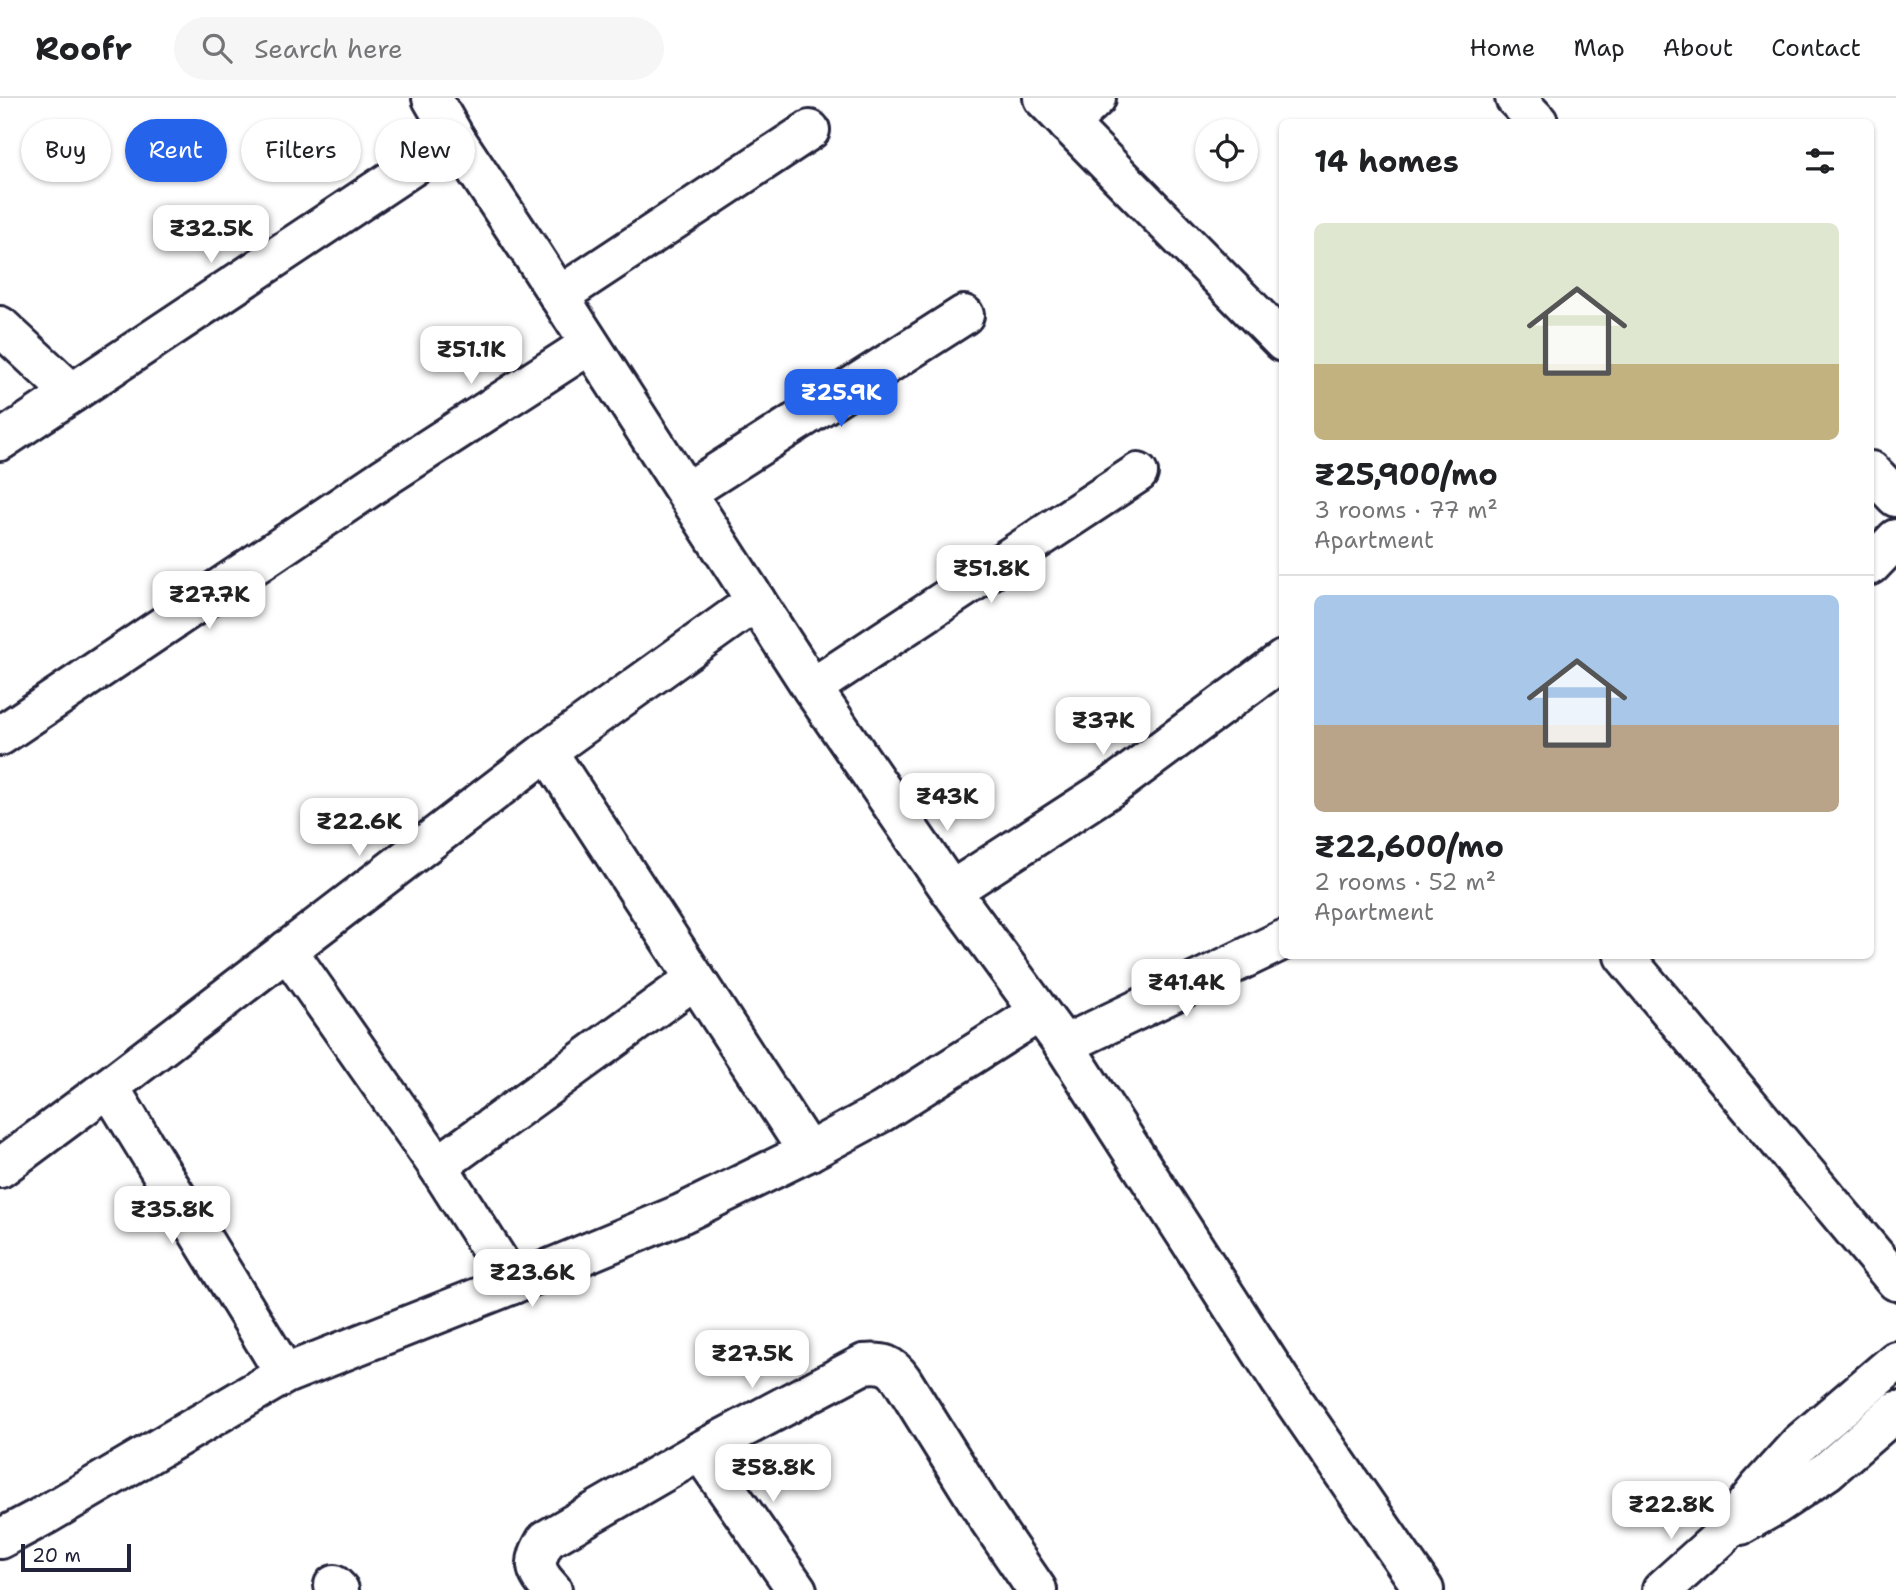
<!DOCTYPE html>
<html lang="en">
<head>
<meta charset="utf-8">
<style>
  body { margin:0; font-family:"Shantell Sans",sans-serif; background:#f6f6f6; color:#202124; height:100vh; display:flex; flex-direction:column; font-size:26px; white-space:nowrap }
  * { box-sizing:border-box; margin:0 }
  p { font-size:23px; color:#757577 }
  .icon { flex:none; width:38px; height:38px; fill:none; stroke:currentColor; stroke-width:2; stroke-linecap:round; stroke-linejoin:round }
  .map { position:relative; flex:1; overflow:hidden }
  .side { position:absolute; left:1279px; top:21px; width:595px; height:840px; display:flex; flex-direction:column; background:#fff; border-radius:10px; box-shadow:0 2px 5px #0004 }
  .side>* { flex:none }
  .banner { position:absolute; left:21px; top:21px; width:665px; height:63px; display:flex; gap:14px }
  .tools { position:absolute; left:1195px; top:21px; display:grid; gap:14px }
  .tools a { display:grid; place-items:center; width:63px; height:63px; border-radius:50%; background:#fff; box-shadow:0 2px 5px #0004; font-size:35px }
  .scale { position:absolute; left:21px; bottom:18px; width:110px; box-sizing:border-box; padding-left:7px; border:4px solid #22223b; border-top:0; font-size:19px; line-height:24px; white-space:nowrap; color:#22223b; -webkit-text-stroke:5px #fff; paint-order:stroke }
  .price { position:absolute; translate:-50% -60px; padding:0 16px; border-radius:14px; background:#fff; color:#222; font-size:23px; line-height:46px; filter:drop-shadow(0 2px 4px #0008) }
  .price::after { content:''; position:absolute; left:50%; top:42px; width:21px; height:16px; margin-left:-10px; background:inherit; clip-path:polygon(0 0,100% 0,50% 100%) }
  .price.active { background:#2563eb; color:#fff }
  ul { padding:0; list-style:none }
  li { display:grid; align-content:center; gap:14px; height:371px; padding:0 35px }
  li+li { border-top:2px solid #e0e0e0 }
  li span { display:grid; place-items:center; height:217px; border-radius:10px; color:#555 }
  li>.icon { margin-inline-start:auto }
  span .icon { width:126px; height:126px; fill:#fffc; stroke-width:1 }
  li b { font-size:30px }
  h2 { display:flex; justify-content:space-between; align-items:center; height:84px; padding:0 35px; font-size:30px }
  .pill { padding:0 24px; border-radius:32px; background:#fff; box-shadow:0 2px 5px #0004; font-size:24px; line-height:63px }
  .pill.active { background:#2563eb; color:#fff }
  header { display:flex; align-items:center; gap:42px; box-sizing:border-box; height:98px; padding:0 35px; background:#fff; border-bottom:2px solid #e0e0e0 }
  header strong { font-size:33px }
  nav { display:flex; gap:38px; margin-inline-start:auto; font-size:24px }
  .search { width:490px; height:63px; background:#f6f6f6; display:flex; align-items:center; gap:18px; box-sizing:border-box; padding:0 24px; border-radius:38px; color:#757577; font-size:26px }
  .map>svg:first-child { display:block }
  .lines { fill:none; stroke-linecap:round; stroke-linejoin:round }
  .minor-casing { stroke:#22223b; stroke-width:44 }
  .major-casing { stroke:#22223b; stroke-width:44 }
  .minor { stroke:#fff; stroke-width:38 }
  .major { stroke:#fff; stroke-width:38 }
</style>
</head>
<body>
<header>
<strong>Roofr</strong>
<div class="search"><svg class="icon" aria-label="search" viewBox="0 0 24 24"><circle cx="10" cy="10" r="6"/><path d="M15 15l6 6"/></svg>Search here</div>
<nav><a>Home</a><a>Map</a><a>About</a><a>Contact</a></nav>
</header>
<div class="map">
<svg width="1896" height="1492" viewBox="0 0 1896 1492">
  <rect width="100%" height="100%" fill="#fff"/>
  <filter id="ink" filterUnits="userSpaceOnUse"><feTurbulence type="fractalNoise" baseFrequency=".0143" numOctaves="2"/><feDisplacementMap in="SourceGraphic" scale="14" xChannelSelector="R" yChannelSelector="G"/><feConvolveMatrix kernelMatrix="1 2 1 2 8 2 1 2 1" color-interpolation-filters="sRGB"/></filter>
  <g filter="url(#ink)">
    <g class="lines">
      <defs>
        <g id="minor">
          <path d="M432,0L455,40L530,153L812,590L951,793L1064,947L1281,1284L1424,1492"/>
          <path d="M1043,0L1283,244"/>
          <path d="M1515,0L1538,24"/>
          <path d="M1068,26L1096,0"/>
          <path d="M559,198L810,32"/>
          <path d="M0,228L72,295"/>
          <path d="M0,343L455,40"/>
          <path d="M1871,373L1896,399"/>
          <path d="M687,394L964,217"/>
          <path d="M1871,467L1896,441"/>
          <path d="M812,590L1138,375"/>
          <path d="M0,638L385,379L589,247"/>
          <path d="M547,653L808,1054"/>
          <path d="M951,793L1113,688L1283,562"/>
          <path d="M287,852L438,1068L513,1186"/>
          <path d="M1624,858L1896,1183"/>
          <path d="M1064,947L1283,842"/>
          <path d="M109,989L285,1276"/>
          <path d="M438,1068L695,881"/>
          <path d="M0,1070L109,989L547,653L756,503"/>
          <path d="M700,1353L797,1492"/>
          <path d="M0,1441L47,1416L285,1276L513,1186L681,1116L808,1054L882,1014L1038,915"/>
          <path d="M334,1487L339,1492"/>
          <path d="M552,1492C533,1472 533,1464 546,1442L700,1353L864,1266C883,1264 891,1266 902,1282L988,1420L1037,1492"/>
        </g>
        <g id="major">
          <path d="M1741,1427L1776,1407L1827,1373L1896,1313"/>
          <path d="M1662,1492L1721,1439L1759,1390L1799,1346L1896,1263"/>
        </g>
      </defs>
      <use href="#minor" class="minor-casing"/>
      <use href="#major" class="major-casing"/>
      <use href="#minor" class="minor"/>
      <use href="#major" class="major"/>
    </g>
  </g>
</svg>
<div class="tools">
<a><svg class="icon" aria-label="locate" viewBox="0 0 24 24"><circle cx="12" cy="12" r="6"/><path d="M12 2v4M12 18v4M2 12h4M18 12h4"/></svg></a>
</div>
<div class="scale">20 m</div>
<b class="price" style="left:211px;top:167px">₹32.5K</b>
<b class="price" style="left:471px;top:288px">₹51.1K</b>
<b class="price active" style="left:841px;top:331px">₹25.9K</b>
<b class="price" style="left:991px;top:507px">₹51.8K</b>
<b class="price" style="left:209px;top:533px">₹27.7K</b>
<b class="price" style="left:1103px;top:659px">₹37K</b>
<b class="price" style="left:947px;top:735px">₹43K</b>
<b class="price" style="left:359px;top:760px">₹22.6K</b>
<b class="price" style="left:1186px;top:921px">₹41.4K</b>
<b class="price" style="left:172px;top:1148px">₹35.8K</b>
<b class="price" style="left:532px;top:1211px">₹23.6K</b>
<b class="price" style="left:752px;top:1292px">₹27.5K</b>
<b class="price" style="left:773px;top:1406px">₹58.8K</b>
<b class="price" style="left:1671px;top:1443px">₹22.8K</b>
<div class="banner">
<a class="pill">Buy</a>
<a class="pill active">Rent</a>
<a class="pill">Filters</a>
<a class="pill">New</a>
</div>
<section class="side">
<h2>14 homes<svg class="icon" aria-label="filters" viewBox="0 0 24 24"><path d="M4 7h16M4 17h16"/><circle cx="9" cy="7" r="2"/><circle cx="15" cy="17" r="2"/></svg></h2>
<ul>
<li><span style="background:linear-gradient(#dfe7d0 65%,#c2b280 0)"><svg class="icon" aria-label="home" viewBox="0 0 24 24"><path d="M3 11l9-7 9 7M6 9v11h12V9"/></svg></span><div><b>₹25,900/mo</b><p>3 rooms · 77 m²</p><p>Apartment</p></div></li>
<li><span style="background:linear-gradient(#a9c7e8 60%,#b9a48a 0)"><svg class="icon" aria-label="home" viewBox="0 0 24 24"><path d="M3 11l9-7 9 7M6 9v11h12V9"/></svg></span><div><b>₹22,600/mo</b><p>2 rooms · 52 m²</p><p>Apartment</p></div></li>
</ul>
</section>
</div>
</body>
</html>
